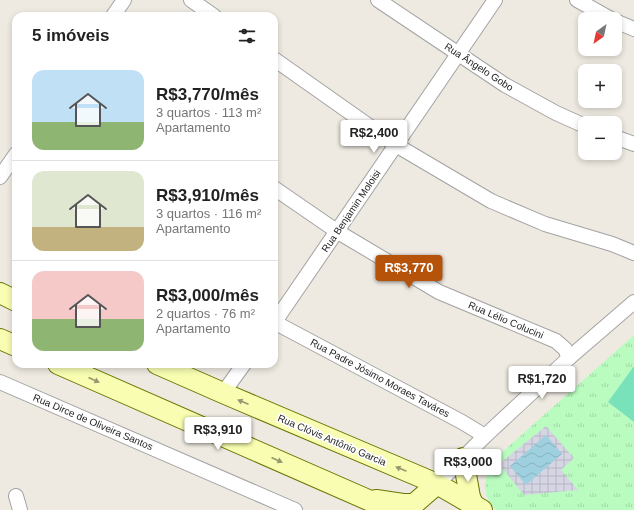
<!DOCTYPE html>
<html lang="pt">
<head>
<meta charset="utf-8">
<style>
  body { margin:0; font-family:Arial,sans-serif; background:#f2f2f2; color:#222; height:100vh; display:flex; flex-direction:column; font-size:15px; white-space:nowrap }
  * { box-sizing:border-box; margin:0 }
  p { font-size:13px; color:#767676 }
  .icon { flex:none; width:22px; height:22px; fill:none; stroke:currentColor; stroke-width:2; stroke-linecap:round; stroke-linejoin:round }
  .map { position:relative; flex:1; overflow:hidden }
  .details { position:absolute; left:12px; top:12px; width:266px; height:356px; display:flex; flex-direction:column; background:#fff; border-radius:12px; box-shadow:0 2px 6px #0003 }
  .details>* { flex:none }
  .needle { width:26px; rotate:213deg }
  .fabs { position:absolute; left:578px; top:12px; display:grid; gap:8px }
  .fabs a { display:grid; place-items:center; width:44px; height:44px; border-radius:8px; background:#fff; box-shadow:0 2px 6px #0003; font-size:20px }
  .price { position:absolute; translate:-50% -34px; padding:0 9px; border-radius:4px; background:#fff; color:#222; font-size:13px; line-height:26px; filter:drop-shadow(0 1px 2px #0008) }
  .price::after { content:''; position:absolute; left:50%; top:24px; width:12px; height:9px; margin-left:-6px; background:inherit; clip-path:polygon(0 0,100% 0,50% 100%) }
  .price.selected { background:#b45309; color:#fff }
  ul { padding:0; list-style:none }
  li { display:flex; align-items:center; gap:12px; height:100px; padding:0 20px }
  li+li { border-top:1px solid #e0e0e0 }
  li span { display:grid; place-items:center; flex:none; width:112px; height:80px; border-radius:12px; color:#555 }
  li>.icon { margin-inline-start:auto }
  span .icon { width:48px; height:48px; fill:#fffc; stroke-width:1 }
  li b { font-size:17px }
  h2 { display:flex; justify-content:space-between; align-items:center; height:48px; padding:0 20px; font-size:17px }
  .map>svg:first-child { display:block }
  .park { fill:url(#park-tufts) }
  .pitch { fill:#7ae2bb }
  .plaza { fill:url(#plaza-grid) }
  .water { fill:url(#water-waves) }
  .lines { fill:none; stroke-linecap:round; stroke-linejoin:round }
  .minor-casing { stroke:#a3a3a3; stroke-width:16 }
  .secondary-casing { stroke:#697600; stroke-width:22 }
  .minor { stroke:#fff; stroke-width:14 }
  .secondary { stroke:#f8fdb1; stroke-width:20 }
  .oneway { fill:#95986e }
  .labels { text-anchor:middle; dominant-baseline:central; stroke-width:3.5; stroke-linejoin:round; paint-order:stroke }
  .street-label { font-size:10px; fill:#1c1c1c; stroke:#fff }
</style>
</head>
<body>
<div class="map">
<svg width="634" height="510" viewBox="0 0 634 510">
  <defs>
    <pattern id="park-tufts" width="24" height="20" patternUnits="userSpaceOnUse"><rect width="24" height="20" fill="#bafcc0"/><path d="M3 7l-1-3M5 7V3M7 7l1-3M15 17l-1-3M17 17v-4M19 17l1-3" fill="none" stroke="#9fd7a4"/></pattern>
    <pattern id="plaza-grid" width="8" height="8" patternUnits="userSpaceOnUse"><rect width="8" height="8" fill="#d6d5e4"/><path d="M0 4h8M4 0v8" fill="none" stroke="#b7b6c3"/></pattern>
    <pattern id="water-waves" width="16" height="10" patternUnits="userSpaceOnUse"><rect width="16" height="10" fill="#9fd0df"/><path d="M0 5q4-4 8 0t8 0" fill="none" stroke="#88b2bf"/></pattern>
  </defs>
  <rect width="100%" height="100%" fill="#eeeae1"/>
  <path class="park" d="M634,335V510H496C481,497 484,477 492,461Z"/>
  <path class="pitch" d="M634,366V422L608,402Z"/>
  <path class="plaza" d="M546,426L574,458L561,470L578,490L524,495L499,464Z"/>
  <path class="water" d="M546,435L562,454L526,485L510,466Z"/>
  <g class="lines">
    <defs>
      <g id="minor">
        <path d="M191,0L214,16"/>
        <path d="M378,0L505,85L556,113L585,126"/>
        <path d="M577,0L611,19"/>
        <path d="M113,16L124,0"/>
        <path d="M615,21L634,29"/>
        <path d="M274,59L396,145L491,201L545,224L612,244L634,253"/>
        <path d="M615,137L634,144"/>
        <path d="M0,177L16,154"/>
        <path d="M274,188L338,232L439,292L556,341L565,349L569,358"/>
        <path d="M274,322L462,422L485,436"/>
        <path d="M274,323L495,0"/>
        <path d="M0,382L295,510"/>
        <path d="M223,393L244,364"/>
        <path d="M437,484L485,436L569,358L634,302"/>
        <path d="M16,496L20,510"/>
      </g>
      <g id="secondary">
        <path d="M0,293L16,301"/>
        <path d="M0,339L16,346"/>
        <path d="M58,364L391,510"/>
        <path d="M157,364L223,393L437,484L482,510"/>
        <path d="M463,458L470,497L474,506"/>
        <path d="M376,500L403,504H414L437,484"/>
      </g>
    </defs>
    <use href="#minor" class="minor-casing"/>
    <use href="#secondary" class="secondary-casing"/>
    <use href="#minor" class="minor"/>
    <use href="#secondary" class="secondary"/>
  </g>
  <defs><path id="oneway-solid" d="M-6-.8H1V-3.2L6.5 0L1 3.2V.8H-6Z"/></defs>
  <g class="oneway">
    <use href="#oneway-solid" transform="translate(94 380) rotate(24)"/>
    <use href="#oneway-solid" transform="translate(243 402) rotate(-157)"/>
    <use href="#oneway-solid" transform="translate(277 460) rotate(24)"/>
    <use href="#oneway-solid" transform="translate(401 469) rotate(-157)"/>
  </g>
  <g class="labels">
    <g class="street-label">
      <text transform="translate(479 67) rotate(33)">Rua Ângelo Gobo</text>
      <text transform="translate(351 211) rotate(-56)">Rua Benjamin Moloisi</text>
      <text transform="translate(506 320) rotate(23)">Rua Lélio Colucini</text>
      <text transform="translate(380 378) rotate(28)">Rua Padre Jósimo Moraes Taváres</text>
      <text transform="translate(93 422) rotate(23)">Rua Dirce de Oliveira Santos</text>
      <text transform="translate(332 440) rotate(23)">Rua Clóvis Antônio Garcia</text>
    </g>
  </g>
</svg>
<div class="fabs">
<a><svg class="needle" viewBox="-14 -14 28 28"><path d="M0-13l5 13h-10z" fill="#e53935"/><path d="M0 13l5-13h-10z" fill="#767676"/></svg></a>
<a>+</a>
<a>−</a>
</div>
<b class="price" style="left:374px;top:154px">R$2,400</b>
<b class="price selected" style="left:409px;top:289px">R$3,770</b>
<b class="price" style="left:542px;top:400px">R$1,720</b>
<b class="price" style="left:218px;top:451px">R$3,910</b>
<b class="price" style="left:468px;top:483px">R$3,000</b>
<section class="details">
<h2>5 imóveis<svg class="icon" aria-label="filters" viewBox="0 0 24 24"><path d="M4 7h16M4 17h16"/><circle cx="9" cy="7" r="2"/><circle cx="15" cy="17" r="2"/></svg></h2>
<ul>
<li><span style="background:linear-gradient(#bfe0f5 65%,#8fb573 0)"><svg class="icon" aria-label="home" viewBox="0 0 24 24"><path d="M3 11l9-7 9 7M6 9v11h12V9"/></svg></span><div><b>R$3,770/mês</b><p>3 quartos · 113 m²</p><p>Apartamento</p></div></li>
<li><span style="background:linear-gradient(#dfe7d0 70%,#c2b280 0)"><svg class="icon" aria-label="home" viewBox="0 0 24 24"><path d="M3 11l9-7 9 7M6 9v11h12V9"/></svg></span><div><b>R$3,910/mês</b><p>3 quartos · 116 m²</p><p>Apartamento</p></div></li>
<li><span style="background:linear-gradient(#f6c9c9 60%,#8fb573 0)"><svg class="icon" aria-label="home" viewBox="0 0 24 24"><path d="M3 11l9-7 9 7M6 9v11h12V9"/></svg></span><div><b>R$3,000/mês</b><p>2 quartos · 76 m²</p><p>Apartamento</p></div></li>
</ul>
</section>
</div>
</body>
</html>
